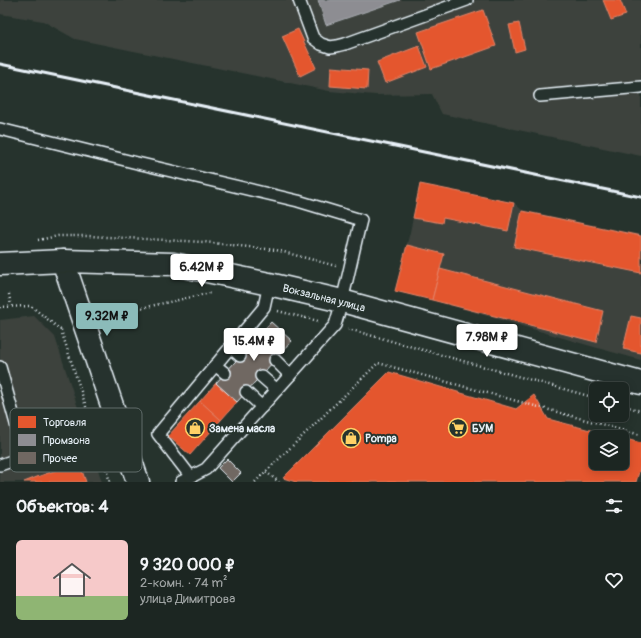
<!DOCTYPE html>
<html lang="ru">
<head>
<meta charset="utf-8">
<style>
  body { margin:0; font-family:Pangolin,sans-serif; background:#29322f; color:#f1f3f6; height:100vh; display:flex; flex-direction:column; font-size:15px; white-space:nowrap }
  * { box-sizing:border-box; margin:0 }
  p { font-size:13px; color:#a0a5a5 }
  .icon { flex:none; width:22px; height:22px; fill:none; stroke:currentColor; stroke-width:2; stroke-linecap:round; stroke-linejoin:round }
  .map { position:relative; height:482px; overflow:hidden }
  .drawer { display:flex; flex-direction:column; background:#1c2622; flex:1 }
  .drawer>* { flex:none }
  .controls { position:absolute; left:589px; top:382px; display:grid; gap:8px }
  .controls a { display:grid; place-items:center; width:40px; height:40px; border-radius:6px; background:#1c2622; box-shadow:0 2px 10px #0003,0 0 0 1px #3a4340; font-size:20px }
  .price { position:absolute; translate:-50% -34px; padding:0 9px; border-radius:4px; background:#fff; color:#222; font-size:13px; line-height:26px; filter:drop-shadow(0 1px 2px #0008) }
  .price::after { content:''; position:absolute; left:50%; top:24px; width:12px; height:9px; margin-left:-6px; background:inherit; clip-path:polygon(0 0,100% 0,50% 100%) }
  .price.active { background:#8bbbb9; color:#111 }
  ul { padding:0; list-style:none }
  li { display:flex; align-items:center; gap:12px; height:100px; padding:0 16px }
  li span { display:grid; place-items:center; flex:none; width:112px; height:80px; border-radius:6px; color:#555 }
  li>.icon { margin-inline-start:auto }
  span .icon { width:48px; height:48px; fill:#fffc; stroke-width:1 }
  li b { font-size:17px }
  h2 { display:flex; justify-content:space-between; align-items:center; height:48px; padding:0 16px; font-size:17px }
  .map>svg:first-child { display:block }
  .built { fill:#3c433d }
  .shops { fill:#e4572e; stroke:#e5856b }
  .industry { fill:#8d8d92; stroke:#a8abb1 }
  .building { fill:#706862; stroke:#e8f1f8 }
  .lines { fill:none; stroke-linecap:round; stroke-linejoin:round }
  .lane-casing { stroke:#e8f1f8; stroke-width:14 }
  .street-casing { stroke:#e8f1f8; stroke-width:25 }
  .secondary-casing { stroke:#e8f1f8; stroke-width:25 }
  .path { stroke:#e8f1f8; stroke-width:2.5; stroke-dasharray:1 3; stroke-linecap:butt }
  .lane { stroke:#26332d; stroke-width:11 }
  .street { stroke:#26332d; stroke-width:22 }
  .secondary { stroke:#26332d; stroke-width:22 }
  .rail { stroke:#e8f1f8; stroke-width:3 }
  .labels { text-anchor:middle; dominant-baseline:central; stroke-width:4; stroke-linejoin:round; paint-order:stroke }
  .street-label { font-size:11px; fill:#e8f1f8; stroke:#26332d }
  .poi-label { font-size:11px; font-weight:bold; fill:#e8f1f8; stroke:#26332d; text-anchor:start }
  .key { fill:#26332d; stroke:#606c6a; stroke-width:1 }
  .key-label { font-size:11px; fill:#e8f1f8 }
</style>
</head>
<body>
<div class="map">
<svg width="641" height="482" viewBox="0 0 641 482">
  <rect width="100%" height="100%" fill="#26332d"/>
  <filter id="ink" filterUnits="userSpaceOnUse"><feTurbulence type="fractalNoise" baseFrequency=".025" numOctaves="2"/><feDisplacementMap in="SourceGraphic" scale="8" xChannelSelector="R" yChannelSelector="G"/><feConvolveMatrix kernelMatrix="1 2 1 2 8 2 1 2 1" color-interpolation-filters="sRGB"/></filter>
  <g filter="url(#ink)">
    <g class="built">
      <path d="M0,0H641V156L442,114L432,94L375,95L329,91L75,39L43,21L0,14Z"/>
      <path d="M420,184L514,203L522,210L641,235V360L601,349L432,300L395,291L410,232Z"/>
      <path d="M34,316L55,337L102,482H0V320Z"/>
    </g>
    <g class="shops">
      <path d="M603,0H620L626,15L611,20Z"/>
      <path d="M483,10L496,46L431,69L418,32Z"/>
      <path d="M519,23L525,49L515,52L509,25Z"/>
      <path d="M298,29L316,68L300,76L282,36Z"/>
      <path d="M419,46L427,67L385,83L377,62Z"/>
      <path d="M331,67L368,70L367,89L330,86Z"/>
      <path d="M420,184L514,203L508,231L443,218L442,223L413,218Z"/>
      <path d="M522,211L641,236V273L514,247Z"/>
      <path d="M407,245L444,254L432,300L395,291Z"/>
      <path d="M440,269L603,311L596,342L432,300Z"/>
      <path d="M631,316L641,318V353L623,349Z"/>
      <path d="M389,372L516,409L534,395L548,419L617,437H596V463H622V438L641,443V465L636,482H296L283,478Z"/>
      <path d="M216,383L237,402L221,420L200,401Z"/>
      <path d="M200,401L221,420L190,455L168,436Z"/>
      <path d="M79,462L86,482H24L37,477Z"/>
    </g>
    <path class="industry" d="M318,0H400L326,25Z"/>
    <g class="building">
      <path d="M271,322L292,341L237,402L216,383Z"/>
      <path d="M227,459L241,473L232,482L218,468Z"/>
    </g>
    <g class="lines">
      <defs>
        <g id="lane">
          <path d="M299,0L313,38L321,44L330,47L337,46L345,44L467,0"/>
          <path d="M540,96L641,87"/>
          <path d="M0,129L133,162L298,201L361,220C352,255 346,291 335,325L206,469L181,482"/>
          <path d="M243,332L253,342"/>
          <path d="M230,347L240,356"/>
          <path d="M275,360L290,375"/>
          <path d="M215,365L225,373"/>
          <path d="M0,367L25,456"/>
          <path d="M261,376L277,390"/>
          <path d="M246,392L262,407"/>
          <path d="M0,465L118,424"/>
          <path d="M191,477L158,434L264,307L269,284"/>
        </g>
        <path id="street" d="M63,261L138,482"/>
        <path id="secondary" d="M0,264L63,261L173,264L269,284L342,301L641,383"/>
      </defs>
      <use href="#lane" class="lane-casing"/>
      <use href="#street" class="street-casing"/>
      <use href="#secondary" class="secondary-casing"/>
      <g class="path">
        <path d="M38,240L58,236H88L204,242L276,250L336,266"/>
        <path d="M9,294L11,306"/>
        <path d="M0,307L31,306L61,330"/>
        <path d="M278,311L318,321"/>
        <path d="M105,318V316L210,293"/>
        <path d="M348,329L596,398"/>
        <path d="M61,330L90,419"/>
        <path d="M622,405L641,411"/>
        <path d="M99,446L110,482"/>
        <path d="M266,472L279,482"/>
        <path d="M255,482L378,363L641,435"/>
      </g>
      <use href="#lane" class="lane"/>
      <use href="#street" class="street"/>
      <use href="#secondary" class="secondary"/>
      <path class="rail" d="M0,64L641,197"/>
    </g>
  </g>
  <defs>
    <symbol id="shop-ring" viewBox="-11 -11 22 22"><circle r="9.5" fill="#26332d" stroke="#ffd166" stroke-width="1.5"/><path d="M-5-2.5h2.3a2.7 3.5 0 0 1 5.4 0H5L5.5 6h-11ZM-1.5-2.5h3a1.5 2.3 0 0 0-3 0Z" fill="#ffd166"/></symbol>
    <symbol id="supermarket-ring" viewBox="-11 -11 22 22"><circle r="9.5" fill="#26332d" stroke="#ffd166" stroke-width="1.5"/><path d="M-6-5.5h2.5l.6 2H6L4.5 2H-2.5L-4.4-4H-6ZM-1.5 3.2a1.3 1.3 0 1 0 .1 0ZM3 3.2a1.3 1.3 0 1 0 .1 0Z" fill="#ffd166"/></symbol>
  </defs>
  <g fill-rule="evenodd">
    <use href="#shop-ring" x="184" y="417" width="22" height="22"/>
    <use href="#supermarket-ring" x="447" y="417" width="22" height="22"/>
    <use href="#shop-ring" x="340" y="427" width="22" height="22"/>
  </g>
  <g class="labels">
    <g class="street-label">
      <text transform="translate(324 298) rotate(14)">Вокзальная улица</text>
    </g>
    <g class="poi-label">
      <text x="209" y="428">Замена масла</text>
      <text x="472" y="428">БУМ</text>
      <text x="365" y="438">Pompa</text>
    </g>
  </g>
  <rect x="10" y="408" width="132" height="64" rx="6" class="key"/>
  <rect x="18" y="416" width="18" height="12" fill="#e4572e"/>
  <rect x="18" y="434" width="18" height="12" fill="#8d8d92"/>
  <rect x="18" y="452" width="18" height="12" fill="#706862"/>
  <g class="key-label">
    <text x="43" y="426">Торговля</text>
    <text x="43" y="444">Промзона</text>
    <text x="43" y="462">Прочее</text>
  </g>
</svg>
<div class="controls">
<a><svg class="icon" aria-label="locate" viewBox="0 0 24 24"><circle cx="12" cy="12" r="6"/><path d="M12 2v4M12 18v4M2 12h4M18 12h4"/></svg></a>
<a><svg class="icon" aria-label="layers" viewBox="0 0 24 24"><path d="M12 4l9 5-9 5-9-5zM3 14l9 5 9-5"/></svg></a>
</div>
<b class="price" style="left:202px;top:288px">6.42M ₽</b>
<b class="price active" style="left:107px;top:337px">9.32M ₽</b>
<b class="price" style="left:487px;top:358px">7.98M ₽</b>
<b class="price" style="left:254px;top:362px">15.4M ₽</b>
</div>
<section class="drawer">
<h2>Объектов: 4<svg class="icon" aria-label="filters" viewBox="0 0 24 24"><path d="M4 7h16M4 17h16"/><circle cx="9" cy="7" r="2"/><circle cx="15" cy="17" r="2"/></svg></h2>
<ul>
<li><span style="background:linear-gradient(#f6c9c9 70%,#8fb573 0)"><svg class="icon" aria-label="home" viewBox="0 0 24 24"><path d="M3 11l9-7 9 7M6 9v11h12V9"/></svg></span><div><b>9 320 000 ₽</b><p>2-комн. · 74 m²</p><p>улица Димитрова</p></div><svg class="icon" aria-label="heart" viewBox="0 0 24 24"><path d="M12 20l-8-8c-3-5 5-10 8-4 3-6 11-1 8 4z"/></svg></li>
</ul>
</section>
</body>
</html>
